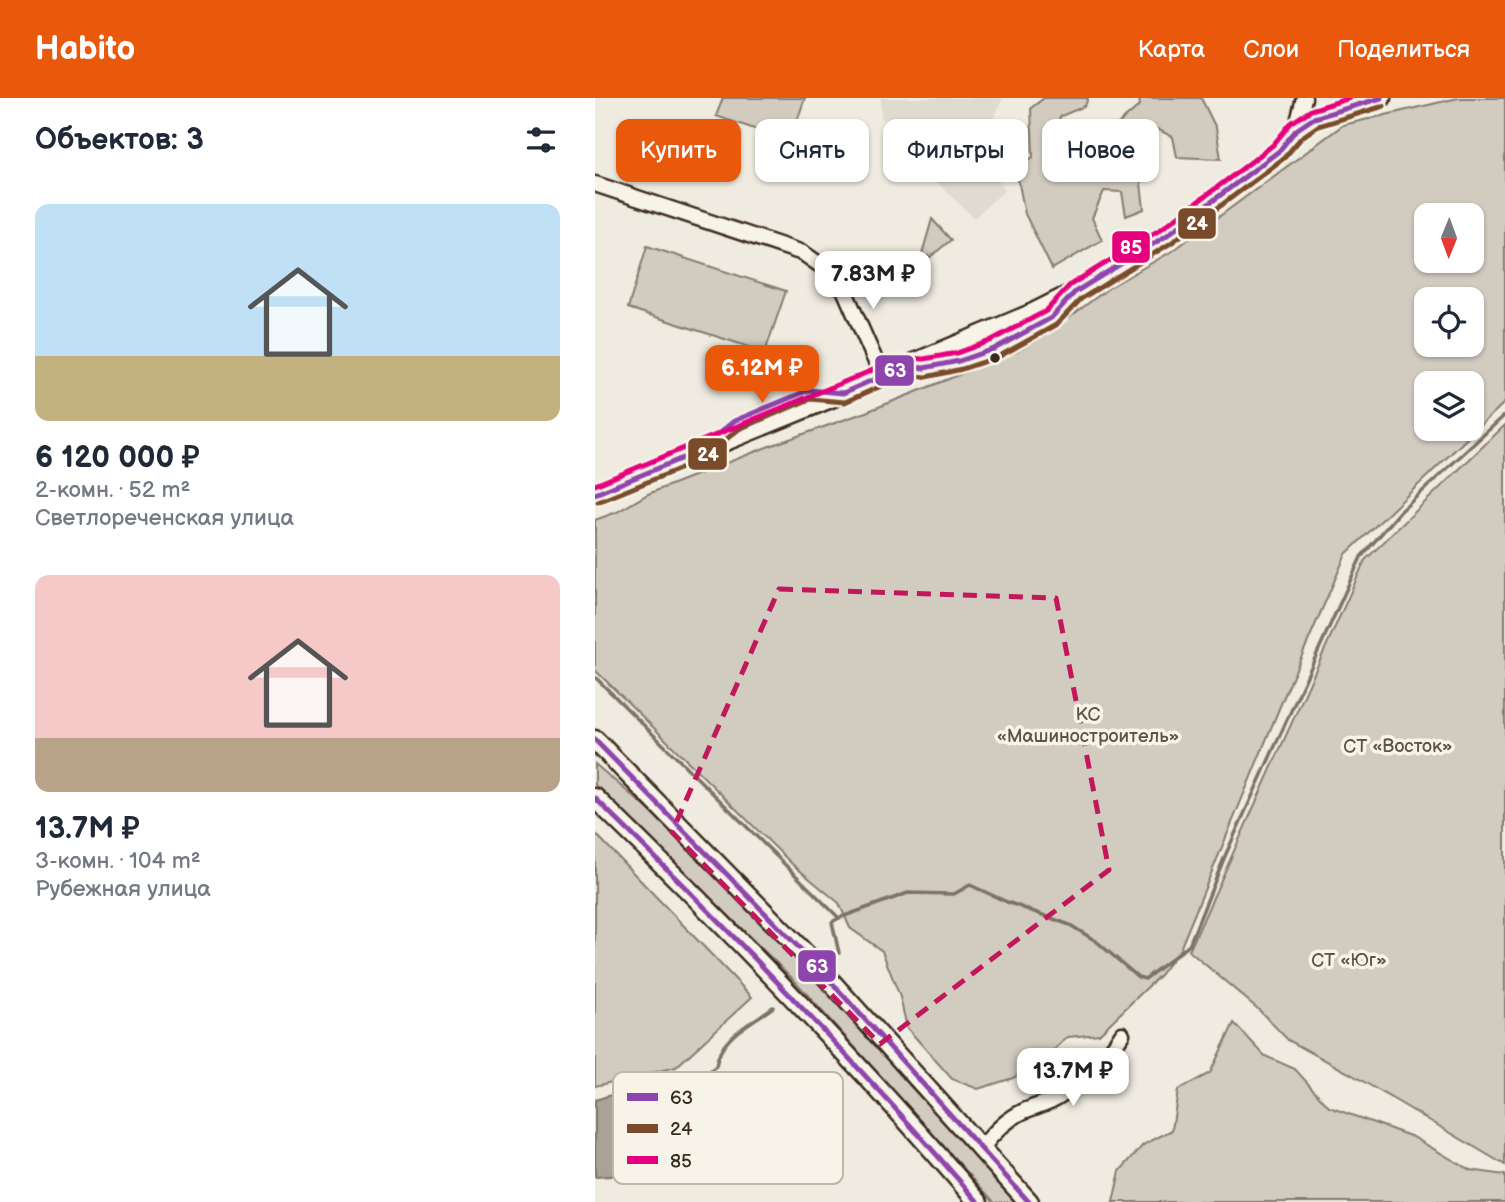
<!DOCTYPE html>
<html lang="ru">
<head>
<meta charset="utf-8">
<style>
  body { margin:0; font-family:"Balsamiq Sans",sans-serif; background:#f2f2f3; color:#1f2937; height:100vh; display:flex; flex-direction:column; font-size:26px; white-space:nowrap }
  * { box-sizing:border-box; margin:0 }
  p { font-size:23px; color:#747a83 }
  .icon { flex:none; width:38px; height:38px; fill:none; stroke:currentColor; stroke-width:2; stroke-linecap:round; stroke-linejoin:round }
  .map { position:relative; flex:1; overflow:hidden }
  .side { display:flex; flex-direction:column; background:#fff; width:595px }
  .side>* { flex:none }
  .hud { position:absolute; left:21px; top:21px; width:665px; height:63px; display:flex; gap:14px }
  .needle { width:46px; rotate:181deg }
  .tools { position:absolute; left:819px; top:105px; display:grid; gap:14px }
  .tools a { display:grid; place-items:center; width:70px; height:70px; border-radius:14px; background:#fff; box-shadow:0 2px 5px #0004; font-size:35px }
  .price { position:absolute; translate:-50% -60px; padding:0 16px; border-radius:14px; background:#fff; color:#222; font-size:23px; line-height:46px; filter:drop-shadow(0 2px 4px #0008) }
  .price::after { content:''; position:absolute; left:50%; top:42px; width:21px; height:16px; margin-left:-10px; background:inherit; clip-path:polygon(0 0,100% 0,50% 100%) }
  .price.current { background:#ea580c; color:#fff }
  ul { padding:0; list-style:none }
  li { display:grid; align-content:center; gap:14px; height:371px; padding:0 35px }
  li span { display:grid; place-items:center; height:217px; border-radius:14px; color:#555 }
  li>.icon { margin-inline-start:auto }
  span .icon { width:126px; height:126px; fill:#fffc; stroke-width:1 }
  li b { font-size:30px }
  h2 { display:flex; justify-content:space-between; align-items:center; height:84px; padding:0 35px; font-size:30px }
  .pill { padding:0 24px; border-radius:14px; background:#fff; box-shadow:0 2px 5px #0004; font-size:24px; line-height:63px }
  .pill.current { background:#ea580c; color:#fff }
  header { display:flex; align-items:center; gap:42px; box-sizing:border-box; height:98px; padding:0 35px; background:#ea580c; color:#fff }
  header strong { font-size:33px }
  nav { display:flex; gap:38px; margin-inline-start:auto; font-size:24px }
  main { display:flex; flex:1; min-height:0 }
  .map>svg:first-child { display:block }
  .built { fill:#e0dbd0 }
  .green { fill:#d1cbc0; stroke:#867a6f; stroke-width:2; fill-rule:evenodd }
  .water { fill:#aaa296; stroke:#7e7266; stroke-width:2 }
  .lines { fill:none; stroke-linecap:round; stroke-linejoin:round }
  .stream { stroke:#7e7266; stroke-width:3.5 }
  .minor-casing { stroke:#3b2a1e; stroke-width:19 }
  .major-casing { stroke:#3b2a1e; stroke-width:23 }
  .minor { stroke:#f7f3e8; stroke-width:14 }
  .major { stroke:#f7f3e8; stroke-width:18 }
  .bus-1-casing { stroke:#f7f3e8; stroke-width:10 }
  .bus-2-casing { stroke:#f7f3e8; stroke-width:10 }
  .bus-3-casing { stroke:#f7f3e8; stroke-width:10 }
  .bus-1 { stroke:#8e44ad; stroke-width:5 }
  .bus-2 { stroke:#7a4b2a; stroke-width:5 }
  .bus-3 { stroke:#e5007d; stroke-width:5 }
  .marked { fill:none; stroke:#c2185b; stroke-width:5; stroke-dasharray:14 9; stroke-linejoin:round }
  .bus-dot { fill:#3b2a1e; stroke:#f7f3e8; stroke-width:2.5 }
  .labels { text-anchor:middle; dominant-baseline:central; stroke-width:7; stroke-linejoin:round; paint-order:stroke }
  .park-label { font-size:19px; fill:#605246; stroke:#f7f3e8 }
  .key { fill:#f7f3e8; stroke:#bfb7ab; stroke-width:2 }
  .key-label { font-size:19px; fill:#3b2a1e }
  .line-badge { stroke:#f7f3e8; stroke-width:2.5 }
  .badge-label { font-size:19px; text-anchor:middle; font-weight:bold; fill:#fff }
</style>
</head>
<body>
<header>
<strong>Habito</strong>
<nav><a>Карта</a><a>Слои</a><a>Поделиться</a></nav>
</header>
<main>
<section class="side">
<h2>Объектов: 3<svg class="icon" aria-label="filters" viewBox="0 0 24 24"><path d="M4 7h16M4 17h16"/><circle cx="9" cy="7" r="2"/><circle cx="15" cy="17" r="2"/></svg></h2>
<ul>
<li><span style="background:linear-gradient(#bfe0f5 70%,#c2b280 0)"><svg class="icon" aria-label="home" viewBox="0 0 24 24"><path d="M3 11l9-7 9 7M6 9v11h12V9"/></svg></span><div><b>6 120 000 ₽</b><p>2-комн. · 52 m²</p><p>Светлореченская улица</p></div></li>
<li><span style="background:linear-gradient(#f6c9c9 75%,#b9a48a 0)"><svg class="icon" aria-label="home" viewBox="0 0 24 24"><path d="M3 11l9-7 9 7M6 9v11h12V9"/></svg></span><div><b>13.7M ₽</b><p>3-комн. · 104 m²</p><p>Рубежная улица</p></div></li>
</ul>
</section>
<div class="map">
<svg width="910" height="1104" viewBox="0 0 910 1104">
  <rect width="100%" height="100%" fill="#efebe0"/>
  <filter id="ink" filterUnits="userSpaceOnUse"><feTurbulence type="fractalNoise" baseFrequency=".0143" numOctaves="2"/><feDisplacementMap in="SourceGraphic" scale="14" xChannelSelector="R" yChannelSelector="G"/><feConvolveMatrix kernelMatrix="1 2 1 2 8 2 1 2 1" color-interpolation-filters="sRGB"/></filter>
  <g filter="url(#ink)">
    <path class="built" d="M286,0H408L384,56L410,92L379,120L334,77L286,19Z"/>
    <g class="green">
      <path d="M128,0H210L195,43L121,18Z"/>
      <path d="M449,0H493L490,8L466,18L459,30L471,58L508,70L545,77L549,111L531,118L527,94L509,93L497,120L507,142L457,171L430,116L421,71L438,59L436,10Z"/>
      <path d="M544,0H606L621,30L626,61L582,59L578,39L558,29L548,40L520,53L513,41L523,26L545,7Z"/>
      <path d="M863,0H910V304L751,456L688,601L585,851L565,877L504,936L473,939L450,960L418,980L383,991L357,981L312,930L305,899L287,853L255,830L244,805L197,766L0,572V422L22,414L53,396L172,349L271,314L421,254L448,239L515,189L579,152L748,27ZM831,117H877V163H831ZM831,201H877V247H831ZM831,285H877V331H831Z"/>
      <path d="M337,121L356,142L335,159L327,156Z"/>
      <path d="M52,148L191,193L170,254L33,210Z"/>
      <path d="M910,327V1067L754,975L693,942L663,911L594,853L770,462Z"/>
      <path d="M0,666L54,712L219,878L316,989L424,1104H399L200,883L0,687Z"/>
      <path d="M0,735L157,899L81,969L0,988Z"/>
      <path d="M639,925L670,958L700,971L734,1009L818,1039L875,1072L910,1077V1104H518L525,1073L548,1047L577,1032L583,992L615,975Z"/>
    </g>
    <path class="water" d="M73,993L86,1002L87,1009L82,1025L73,1037L52,1055L41,1056L25,1073L16,1078L0,1079V1002L16,997Z"/>
    <g class="lines">
      <g class="stream">
        <path d="M0,579L244,820"/>
        <path d="M244,855L237,824L244,820L313,795L359,796L375,787L412,804L475,827L501,843L543,879L550,881L594,847L630,758L766,459L805,414L910,317"/>
        <path d="M84,1003L96,988L121,968C125,938 156,926 178,909"/>
      </g>
      <defs>
        <g id="minor">
          <path d="M701,32L709,0"/>
          <path d="M0,86L208,155L232,172L248,189L287,278"/>
          <path d="M387,1050C398,1035 412,1021 429,1013C440,1008 454,1005 464,998C488,983 513,960 527,936"/>
        </g>
        <g id="major">
          <path d="M0,396L248,295L436,216L480,194L571,138L684,53L701,32L719,20L786,0"/>
          <path d="M0,642L220,866L434,1104"/>
          <path d="M0,700C133,829 262,962 383,1104"/>
        </g>
      </defs>
      <use href="#minor" class="minor-casing"/>
      <use href="#major" class="major-casing"/>
      <use href="#minor" class="minor"/>
      <use href="#major" class="major"/>
      <defs>
        <g id="bus-1">
          <path d="M0,396L100,355L139,323L214,292L248,295L310,268L329,270L364,263L399,251L456,220L480,194L571,138L684,53L701,32L719,20L786,0"/>
          <path d="M0,642L220,866L434,1104"/>
          <path d="M0,700C133,830 261,963 383,1104"/>
        </g>
        <path id="bus-2" d="M3,404L104,363L144,331L215,301L250,304L311,277L331,279L367,271L403,259L461,227L486,201L576,145L689,60L707,39L723,28L789,8"/>
        <path id="bus-3" d="M0,387L307,260L329,261L362,255L395,243L451,213L475,187L566,131L644,73L678,47L696,25L716,12L755,0"/>
      </defs>
      <use href="#bus-1" class="bus-1-casing"/>
      <use href="#bus-2" class="bus-2-casing"/>
      <use href="#bus-3" class="bus-3-casing"/>
      <use href="#bus-1" class="bus-1"/>
      <use href="#bus-2" class="bus-2"/>
      <use href="#bus-3" class="bus-3"/>
    </g>
  </g>
  <path class="marked" d="M184,491L461,500L514,772L285,946L77,734Z"/>
  <circle class="bus-dot" cx="400" cy="260" r="6"/>
  <g class="labels">
    <g class="park-label">
      <text x="493" y="616">КС<tspan x="493" dy="22">«Машиностроитель»</tspan></text>
      <text x="803" y="648">СТ «Восток»</text>
      <text x="754" y="862">СТ «Юг»</text>
    </g>
  </g>
  <rect x="18" y="974" width="230" height="112" rx="10" class="key"/>
  <rect x="32" y="995" width="31" height="8" fill="#8e44ad"/>
  <rect x="32" y="1026" width="31" height="9" fill="#7a4b2a"/>
  <rect x="32" y="1058" width="31" height="8" fill="#e5007d"/>
  <g class="key-label">
    <text x="75" y="1006">63</text>
    <text x="75" y="1037">24</text>
    <text x="75" y="1069">85</text>
  </g>
  <g class="line-badge">
    <rect x="582" y="109" width="40" height="33" rx="7" fill="#7a4b2a"/>
    <rect x="516" y="132" width="40" height="34" rx="7" fill="#e5007d"/>
    <rect x="279" y="256" width="41" height="33" rx="7" fill="#8e44ad"/>
    <rect x="92" y="339" width="41" height="34" rx="7" fill="#7a4b2a"/>
    <rect x="202" y="851" width="40" height="34" rx="7" fill="#8e44ad"/>
  </g>
  <g class="badge-label">
    <text x="602" y="132">24</text>
    <text x="536" y="156">85</text>
    <text x="300" y="279">63</text>
    <text x="113" y="363">24</text>
    <text x="222" y="875">63</text>
  </g>
</svg>
<div class="tools">
<a><svg class="needle" viewBox="-14 -14 28 28"><path d="M0-13l5 13h-10z" fill="#e53935"/><path d="M0 13l5-13h-10z" fill="#747a83"/></svg></a>
<a><svg class="icon" aria-label="locate" viewBox="0 0 24 24"><circle cx="12" cy="12" r="6"/><path d="M12 2v4M12 18v4M2 12h4M18 12h4"/></svg></a>
<a><svg class="icon" aria-label="layers" viewBox="0 0 24 24"><path d="M12 4l9 5-9 5-9-5zM3 14l9 5 9-5"/></svg></a>
</div>
<b class="price" style="left:278px;top:213px">7.83M ₽</b>
<b class="price current" style="left:167px;top:307px">6.12M ₽</b>
<b class="price" style="left:478px;top:1010px">13.7M ₽</b>
<div class="hud">
<a class="pill current">Купить</a>
<a class="pill">Снять</a>
<a class="pill">Фильтры</a>
<a class="pill">Новое</a>
</div>
</div>
</main>
</body>
</html>
